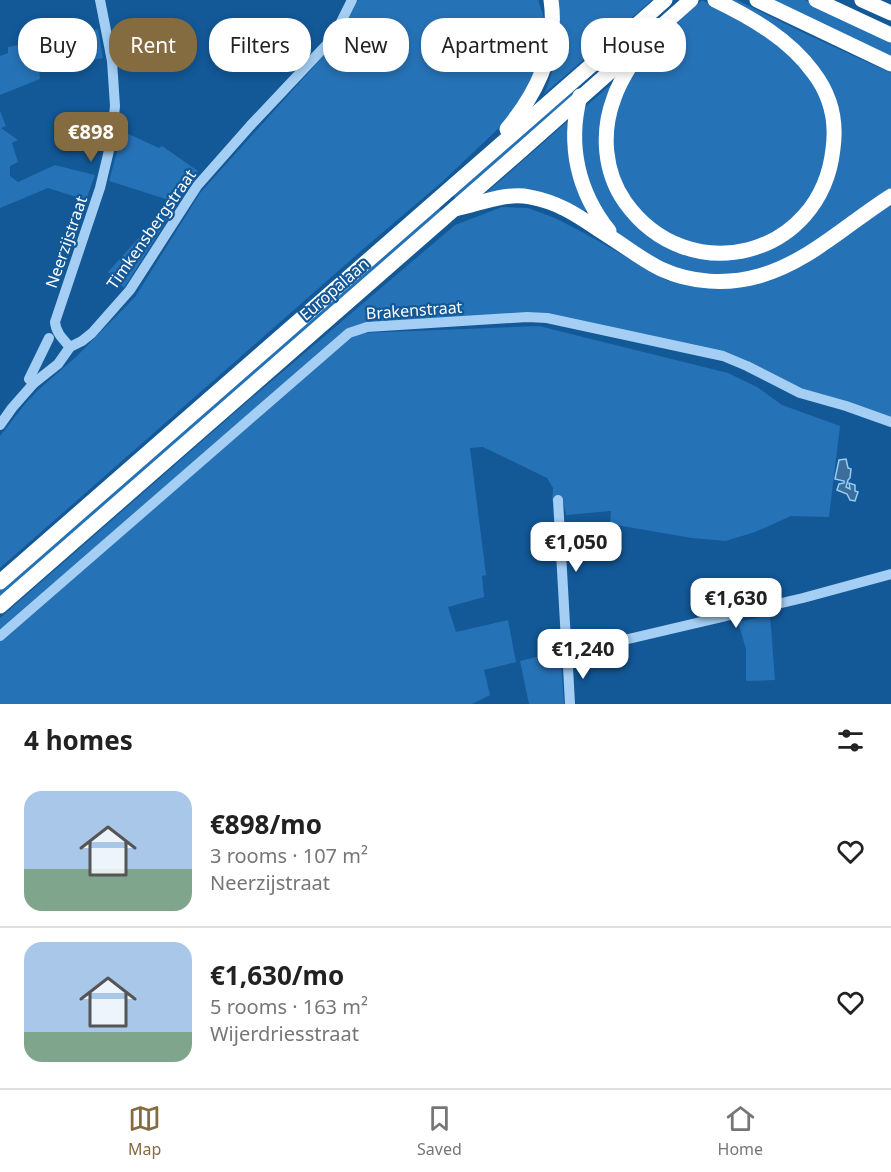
<!DOCTYPE html>
<html lang="en">
<head>
<meta charset="utf-8">
<style>
  body { margin:0; font-family:"Noto Sans",sans-serif; background:#f2f2f2; color:#222; height:100vh; display:flex; flex-direction:column; font-size:22px; white-space:nowrap }
  * { box-sizing:border-box; margin:0 }
  p { font-size:20px; color:#767676 }
  .icon { flex:none; width:33px; height:33px; fill:none; stroke:currentColor; stroke-width:2; stroke-linecap:round; stroke-linejoin:round }
  .map { position:relative; height:704px; overflow:hidden }
  .drawer { display:flex; flex-direction:column; background:#fff; flex:1 }
  .drawer>* { flex:none }
  .guide { position:absolute; left:18px; top:18px; width:855px; height:54px; display:flex; gap:12px }
  .price { position:absolute; translate:-50% -51px; padding:0 14px; border-radius:12px; background:#fff; color:#222; font-size:20px; line-height:39px; filter:drop-shadow(0 2px 3px #0008) }
  .price::after { content:''; position:absolute; left:50%; top:36px; width:18px; height:14px; margin-left:-9px; background:inherit; clip-path:polygon(0 0,100% 0,50% 100%) }
  .price.active { background:#856b40; color:#fff }
  ul { padding:0; list-style:none }
  li { display:flex; align-items:center; gap:18px; height:150px; padding:0 24px }
  li+li { border-top:2px solid #e0e0e0 }
  li span { display:grid; place-items:center; flex:none; width:168px; height:120px; border-radius:18px; color:#555 }
  li>.icon { margin-inline-start:auto }
  span .icon { width:72px; height:72px; fill:#fffc; stroke-width:1 }
  li b { font-size:26px }
  h2 { display:flex; justify-content:space-between; align-items:center; height:72px; padding:0 24px; font-size:26px }
  .pill { padding:0 21px; border-radius:24px; background:#fff; box-shadow:0 3px 9px #0003; font-size:21px; line-height:54px }
  .pill.active { background:#856b40; color:#fff }
  .tabs { display:flex; justify-content:space-around; align-items:center; height:84px; border-top:2px solid #e0e0e0; background:#fff; font-size:16px; color:#767676 }
  .tabs a { display:grid; justify-items:center; gap:3px }
  .tabs .active { color:#856b40 }
  .map>svg:first-child { display:block }
  .green { fill:#2672b6 }
  .water { fill:#3d6e9b; stroke:#96cbf6; stroke-width:1.5 }
  .lines { fill:none; stroke-linecap:round; stroke-linejoin:round }
  .minor { stroke:#a4cef3; stroke-width:10 }
  .highway { stroke:#fff; stroke-width:15 }
  .labels { text-anchor:middle; dominant-baseline:central; stroke-width:4.5; stroke-linejoin:round; paint-order:stroke }
  .street-label { font-size:16px; fill:#fff; stroke:#135897 }
</style>
</head>
<body>
<div class="map">
<svg width="891" height="704" viewBox="0 0 891 704">
  <rect width="100%" height="100%" fill="#135897"/>
  <g class="green">
    <path d="M358,0H538L544,18L541,59L522,102L500,127L442,182L369,244L0,568V436L25,404L38,390L77,356L135,297L200,193L337,41Z"/>
    <path d="M557,0H652L544,94C558,63 560,33 557,0Z"/>
    <path d="M702,0C714,6 726,13 737,20C749,26 762,32 773,40C802,62 828,97 828,135C827,148 821,175 815,187C813,193 809,198 805,202C795,219 785,225 768,234C763,237 758,241 752,242C728,249 690,247 668,233C646,220 625,197 617,172C607,138 615,102 633,72C650,44 678,22 702,0Z"/>
    <path d="M724,0H737L806,34L891,73V190L781,263L757,272L721,275L683,272L648,257L615,232L599,210L582,166L581,115L585,107L615,81L604,168L669,246C695,246 721,246 746,246C755,246 766,248 774,246C787,242 798,231 807,222C830,197 846,155 841,121C839,105 833,92 825,79Z"/>
    <path d="M773,0H805L891,41V56Z"/>
    <path d="M98,29L103,58L39,70L40,79L0,95V56L8,53V47Z"/>
    <path d="M575,87L573,96L456,199L452,194Z"/>
    <path d="M0,111L6,126L1,128L18,140L12,143L18,162L10,166V176L18,182L55,165L95,175L86,200L48,188L0,208Z"/>
    <path d="M569,120L567,147L572,168L587,210L581,211L512,189L486,193Z"/>
    <path d="M120,130L159,148L162,146L198,171L124,288L108,272L172,201L109,181L119,145Z"/>
    <path d="M891,206V419L801,388L744,359L653,336L544,314L360,325L0,632V618L248,401L455,225L502,207L528,208L555,218L586,234L668,281L720,288L773,280L828,250L874,214Z"/>
    <path d="M438,207L443,211L0,598V588Z"/>
    <path d="M539,326L728,373L757,387L782,405L840,426L829,517L791,516L755,532L726,541L692,538L610,524L611,511L566,515L563,500H553L552,503L553,488L547,478L483,447L470,448L486,575L482,576L484,597L448,607L456,632L508,620L516,662L484,670L490,695L472,704H0V640L351,338L360,333Z"/>
    <path d="M770,615L775,680L746,681V649L738,622Z"/>
    <path d="M560,651L564,704H529L520,661Z"/>
  </g>
  <path class="water" d="M846,459L848,468L851,469L850,478L848,480L846,487L850,489L849,483L855,485V491L858,492L855,501L850,500L847,494L837,490L839,484L844,483V481L835,479L839,460Z"/>
  <g class="lines">
    <g class="minor">
      <path d="M70,347C63,339 56,333 55,322L100,188L111,142L115,106L112,61L100,0"/>
      <path d="M34,383L29,379L49,338"/>
      <path d="M0,425L12,408L34,383L58,364L70,347L82,341L92,333L130,290L197,186L250,126L333,38L352,0"/>
      <path d="M558,500L566,641L573,652"/>
      <path d="M0,636L349,333L367,327L527,317L547,318L723,356L747,366L800,393L846,406L891,422"/>
      <path d="M573,652L803,598L891,574"/>
      <path d="M570,704L568,667L573,652"/>
    </g>
    <g class="highway">
      <path d="M757,0L891,64"/>
      <path d="M816,0L891,35"/>
      <path d="M862,0L891,13"/>
      <path d="M637,54C629,68 619,82 614,98C601,132 604,172 625,202C688,291 821,258 833,149C837,121 830,94 813,72C789,39 752,18 715,0"/>
      <path d="M580,96C567,145 578,192 609,231"/>
      <path d="M507,129C538,92 558,49 551,0"/>
      <path d="M455,209C480,204 504,192 530,197C562,203 581,218 607,235C625,246 642,260 661,269C691,283 727,285 759,276C809,262 848,223 891,196"/>
      <path d="M0,582L595,62L665,0"/>
      <path d="M0,606L516,155L691,0"/>
    </g>
  </g>
  <g class="labels">
    <g class="street-label">
      <text transform="translate(151 229) rotate(-55)">Timkensbergstraat</text>
      <text transform="translate(66 242) rotate(-71)">Neerzijstraat</text>
      <text transform="translate(334 289) rotate(-41)">Europalaan</text>
      <text transform="translate(414 310) rotate(-4)">Brakenstraat</text>
    </g>
  </g>
</svg>
<b class="price active" style="left:91px;top:163px">€898</b>
<b class="price" style="left:576px;top:573px">€1,050</b>
<b class="price" style="left:736px;top:629px">€1,630</b>
<b class="price" style="left:583px;top:680px">€1,240</b>
<div class="guide">
<a class="pill">Buy</a>
<a class="pill active">Rent</a>
<a class="pill">Filters</a>
<a class="pill">New</a>
<a class="pill">Apartment</a>
<a class="pill">House</a>
</div>
</div>
<section class="drawer">
<h2>4 homes<svg class="icon" aria-label="filters" viewBox="0 0 24 24"><path d="M4 7h16M4 17h16"/><circle cx="9" cy="7" r="2"/><circle cx="15" cy="17" r="2"/></svg></h2>
<ul>
<li><span style="background:linear-gradient(#a9c7e8 65%,#7fa58c 0)"><svg class="icon" aria-label="home" viewBox="0 0 24 24"><path d="M3 11l9-7 9 7M6 9v11h12V9"/></svg></span><div><b>€898/mo</b><p>3 rooms · 107 m²</p><p>Neerzijstraat</p></div><svg class="icon" aria-label="heart" viewBox="0 0 24 24"><path d="M12 20l-8-8c-3-5 5-10 8-4 3-6 11-1 8 4z"/></svg></li>
<li><span style="background:linear-gradient(#a9c7e8 75%,#7fa58c 0)"><svg class="icon" aria-label="home" viewBox="0 0 24 24"><path d="M3 11l9-7 9 7M6 9v11h12V9"/></svg></span><div><b>€1,630/mo</b><p>5 rooms · 163 m²</p><p>Wijerdriesstraat</p></div><svg class="icon" aria-label="heart" viewBox="0 0 24 24"><path d="M12 20l-8-8c-3-5 5-10 8-4 3-6 11-1 8 4z"/></svg></li>
</ul>
</section>
<nav class="tabs">
<a class="active"><svg class="icon" aria-label="map" viewBox="0 0 24 24"><path d="M3 6l6-2 6 2 6-2v14l-6 2-6-2-6 2zM9 4v14M15 6v14"/></svg>Map</a>
<a><svg class="icon" aria-label="saved" viewBox="0 0 24 24"><path d="M7 4h10v16l-5-4-5 4z"/></svg>Saved</a>
<a><svg class="icon" aria-label="home" viewBox="0 0 24 24"><path d="M3 11l9-7 9 7M6 9v11h12V9"/></svg>Home</a>
</nav>
</body>
</html>
